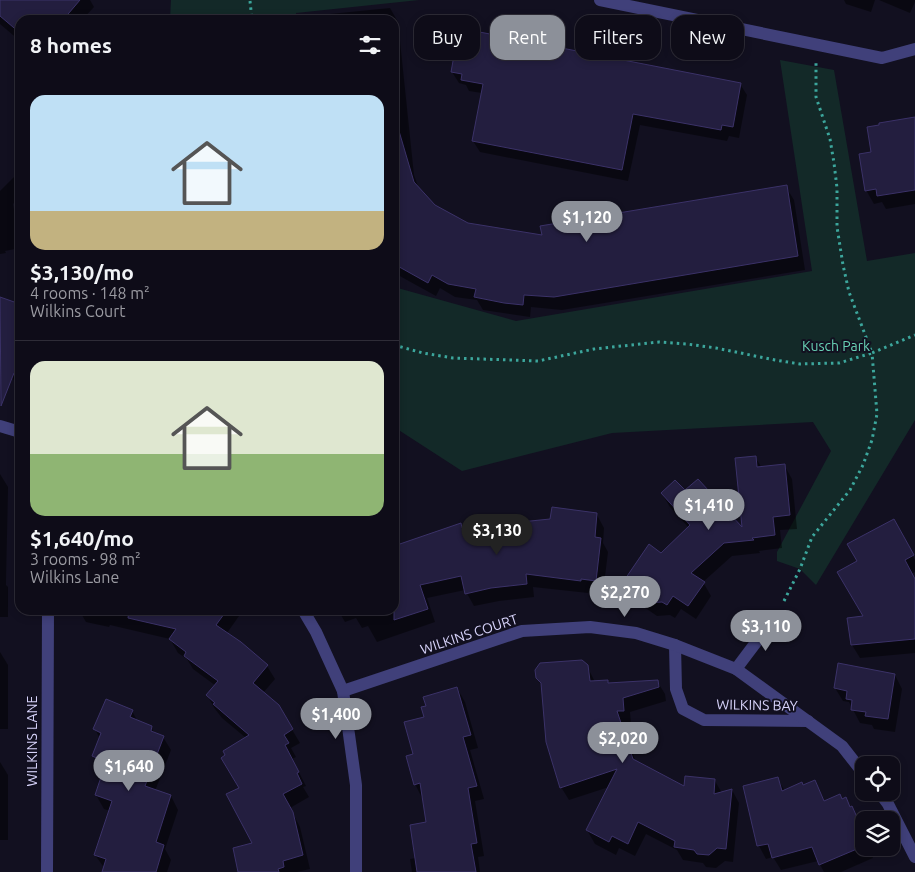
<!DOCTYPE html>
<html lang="en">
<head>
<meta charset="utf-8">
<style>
  body { margin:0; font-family:Ubuntu,sans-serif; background:#1c1a25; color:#f1f3f6; height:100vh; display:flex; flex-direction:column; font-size:19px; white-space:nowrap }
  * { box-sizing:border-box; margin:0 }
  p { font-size:16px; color:#9b9ba2 }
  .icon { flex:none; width:28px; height:28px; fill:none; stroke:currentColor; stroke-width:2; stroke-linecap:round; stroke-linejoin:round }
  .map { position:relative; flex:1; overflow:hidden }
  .sheet { position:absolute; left:15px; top:15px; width:384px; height:600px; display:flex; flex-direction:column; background:#0e0c18; border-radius:15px; box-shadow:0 2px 8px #0003,0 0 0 1px #2e2c37 }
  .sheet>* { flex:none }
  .hud { position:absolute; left:414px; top:15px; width:426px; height:45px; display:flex; gap:10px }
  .controls { position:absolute; left:855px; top:756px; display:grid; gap:10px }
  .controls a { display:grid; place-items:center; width:45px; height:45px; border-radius:10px; background:#0e0c18; box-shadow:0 2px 8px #0003,0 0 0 1px #2e2c37; font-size:25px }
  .price { position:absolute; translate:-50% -42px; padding:0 11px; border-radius:18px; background:#8c9099; color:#fff; font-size:16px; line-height:32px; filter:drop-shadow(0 1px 2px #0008) }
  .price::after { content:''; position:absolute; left:50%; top:30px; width:15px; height:11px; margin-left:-8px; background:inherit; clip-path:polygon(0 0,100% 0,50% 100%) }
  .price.current { background:#222; color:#fff }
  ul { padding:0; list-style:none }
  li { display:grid; align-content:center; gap:10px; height:265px; padding:0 15px }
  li+li { border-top:1px solid #2e2c37 }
  li span { display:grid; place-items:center; height:155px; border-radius:15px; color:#555 }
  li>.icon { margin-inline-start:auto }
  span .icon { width:90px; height:90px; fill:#fffc; stroke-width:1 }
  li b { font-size:21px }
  h2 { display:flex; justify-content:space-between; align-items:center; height:60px; padding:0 15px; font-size:21px }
  .pill { padding:0 18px; border-radius:15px; background:#0e0c18; box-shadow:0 2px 8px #0003,0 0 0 1px #2e2c37; font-size:18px; line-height:45px }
  .pill.current { background:#8c9099; color:#fff }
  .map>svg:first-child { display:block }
  .green { fill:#132928 }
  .shadow { fill:#0007 }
  .building { fill:#231e3f; stroke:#3b3268 }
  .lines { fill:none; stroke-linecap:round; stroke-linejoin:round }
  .path { stroke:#3ca69c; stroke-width:3; stroke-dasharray:2.5 4; stroke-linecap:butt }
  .street { stroke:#40407a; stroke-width:12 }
  .labels { text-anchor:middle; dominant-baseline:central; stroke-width:4; stroke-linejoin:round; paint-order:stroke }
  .park-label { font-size:14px; fill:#68d1b4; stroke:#121020 }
  .street-label { font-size:14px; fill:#d7d3fa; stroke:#121020 }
</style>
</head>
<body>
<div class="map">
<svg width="915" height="872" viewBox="0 0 915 872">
  <rect width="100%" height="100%" fill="#121020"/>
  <g class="green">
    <path d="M171,0H419L296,13V20H170Z"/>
    <path d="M780,60L834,70L867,261L915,253V420L816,585L800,569L777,561V552L831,451L813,422L612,433L462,471L394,427V287L516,321L812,271Z"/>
  </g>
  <g class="shadow">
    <path d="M0,0H90L94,7L82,20H20V41L0,24Z"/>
    <path d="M844,0H875L871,12L846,4Z"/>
    <path d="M879,0H915V2L910,13Z"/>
    <path d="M390,8L398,22L414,175L419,189L434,206L468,224L543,237L786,187L794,200L805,270L562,310L531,307L530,317L483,310L477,300L455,297L440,288L436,296L396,274L394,271V20H321L320,15Z"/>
    <path d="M452,72L740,84L747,95L739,138L729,136L727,141L640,125L628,181L480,152L473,141L482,93L469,91L466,85L459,83Z"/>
    <path d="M915,117V204L886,209L882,202L874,204L866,190L880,124Z"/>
    <path d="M20,171V210L13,203L20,248L5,251L6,253L0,254V191Z"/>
    <path d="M0,297L8,310L20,337V385L16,384L8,370V383L0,380Z"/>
    <path d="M755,457L762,468L784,465L792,479L797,529L780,530L782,548L759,551L760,553L732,556L703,582L711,596L696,619L681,609L675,618L670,615L657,616L631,598L623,585L661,554L689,528L670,507L662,494L685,492L744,531Z"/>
    <path d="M0,474L8,487L6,585L8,587V617H0Z"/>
    <path d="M597,515L604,528L603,543L608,552L603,593L589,592L588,593L533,587L534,597L499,601L474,606L465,590L427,598L435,622L377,642L368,626L362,628L356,618L345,622L338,610H394V547L460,525L462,529Z"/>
    <path d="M893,521L915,560V572L911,574L915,581V653L860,658L852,645L865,618L858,561Z"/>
    <path d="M79,610H236L239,616L227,633L267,666L275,679L263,693L278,706L300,743L291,748L296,757L292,759L306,786L303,787L309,797L290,808L300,827L310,869L297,872H240L254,844L240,788L246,738L222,718L215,709L207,695L216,686L193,669L187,659L178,653L170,639L110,625L109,627L86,622Z"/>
    <path d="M0,652L8,665V729H0Z"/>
    <path d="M587,666L595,682L608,684L657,681L665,694L666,701L630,712L631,724H624L636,763L685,788L715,781L722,793L732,790L739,803L733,862L725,861L716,868L706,867L703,863L683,860L677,850L646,834L635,856L619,848L616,855L595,844L587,830L609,787L569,800L561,787L543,688L537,678Z"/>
    <path d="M895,675L902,689L895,732L874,729L872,725L860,723L849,702L843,701L835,688Z"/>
    <path d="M457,688L465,702L478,748L470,750L484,799L475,801L484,856L478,857L480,872H412L410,859L416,858L428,823L422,798L415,784L414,755L426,717L427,706Z"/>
    <path d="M132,711L138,722L151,727L155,734L163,737L171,750L155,791L171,796L178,810L165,849L171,860L167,872H104L105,869L95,855L110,811L104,809L96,795L104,771L101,769L93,756L100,739L95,729Z"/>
    <path d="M0,762L8,775V840H0Z"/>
    <path d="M777,778L785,791L814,781L825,802L846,799L859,821L864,833V848H869L873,858L841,872H824L818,861L781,870L773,857L766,859L759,846L744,787Z"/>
  </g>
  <g class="building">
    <path d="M0,0H80L63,20H20V33L0,16Z"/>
    <path d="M459,28L741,83L733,127L722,125L721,130L633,114L622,170L472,141L483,84L461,80L462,74L451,72Z"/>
    <path d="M915,117V190L877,196L876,189L865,191L859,154L871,152L867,127L879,125V123Z"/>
    <path d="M399,131L414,182L435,205L468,223L542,235L540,226L787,185L798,256L554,297L524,295L523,305L504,303L474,297L476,289L448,284L432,275L428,283L394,264V132Z"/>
    <path d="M0,297L20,304V375L14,373L1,406Z"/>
    <path d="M756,456L757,467L785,464L790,515L773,517L775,535L752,538L754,540L724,543L691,573L705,582L688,606L673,596L667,605L662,602L648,603L621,585L649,544L661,553L690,525L661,493L675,480L685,490L698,479L742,527L735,458Z"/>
    <path d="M552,507L597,513L595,537L601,538L596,581L581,579V581L526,574L527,584L491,588L465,594L461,576L420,585L428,609L394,620V546L461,523L462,528L550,519Z"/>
    <path d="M894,519L914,555L905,560L915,579V639L851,645L847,618L863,616L837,572L857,561L847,544Z"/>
    <path d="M129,610H227L216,625L241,642L268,665L253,683L279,705L293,729L284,735L289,743L285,745L299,772L297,773L302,784L283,794L293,812L303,855L283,861L284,867L278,869L279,872H238L233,848L252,843L226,794L239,788L221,758L225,755L223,751L249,735L213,704L215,703L206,695L218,681L184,656L186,652L169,639L176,629L128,618Z"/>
    <path d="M582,660L588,665L590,681L608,680V683L658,680L659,687L623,698L624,711H617L633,759L684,786L685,776L715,779L714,794L732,789L726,849L717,848L709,855L697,854L694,850L674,847L675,841L638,822L628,844L612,836L609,842L586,830L617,769L560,788L546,742L541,683L536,678L535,670L540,663Z"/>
    <path d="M838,663L895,674L888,719L865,716L866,712L851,710L852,700L846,699L847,691L834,688Z"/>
    <path d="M457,687L471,735L463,737L477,786L468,788L477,843L471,844L476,872H417L410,825L426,822L420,783L414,785L406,756L413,754L404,722L424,717L421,707L426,706L423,697Z"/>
    <path d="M106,699L133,710L130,717L152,726L151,731L164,736L145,786L171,795L156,842L164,845L156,872H102L106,859L94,855L112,801L95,795L106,762L92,756L101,733L93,729Z"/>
    <path d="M778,777L782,791L802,782L803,785L815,780L824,801L840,794L842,799L846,797L850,807L852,806L864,833V846L819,865L812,847L772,858L768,844L757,846L743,786Z"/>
  </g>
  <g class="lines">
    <g class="path">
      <path d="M250,1L252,20"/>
      <path d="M394,345L423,353L453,358L538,361L594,349L659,342L687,344L716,348L775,360L800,364L839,363L872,353L849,292L843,265L837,227V188L834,163L830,139L816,97V63"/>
      <path d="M784,601L800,569L812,537L850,490L863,465L872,440L877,414L872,353L915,335"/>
    </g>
    <g class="street">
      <path d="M600,0L882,58L915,49"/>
      <path d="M0,426L20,432"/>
      <path d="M303,610L316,632L343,691L356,785V872"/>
      <path d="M675,645L676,689L683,709L704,720L808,721"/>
      <path d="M736,669L775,617"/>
      <path d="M343,691L522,631L590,627L636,633L675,645L736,669L842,746L864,774"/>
      <path d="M879,792L888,804L915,857"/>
      <path d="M47,872L48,610"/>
    </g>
  </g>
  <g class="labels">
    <g class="park-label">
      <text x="836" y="346">Kusch Park</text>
    </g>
    <g class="street-label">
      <text transform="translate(469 634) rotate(-18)">WILKINS COURT</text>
      <text transform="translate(757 705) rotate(1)">WILKINS BAY</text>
      <text transform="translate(32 741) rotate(-90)">WILKINS LANE</text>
    </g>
  </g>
</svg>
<div class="controls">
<a><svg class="icon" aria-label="locate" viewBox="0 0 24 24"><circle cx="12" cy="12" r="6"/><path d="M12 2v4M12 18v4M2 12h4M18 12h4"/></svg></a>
<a><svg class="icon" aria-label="layers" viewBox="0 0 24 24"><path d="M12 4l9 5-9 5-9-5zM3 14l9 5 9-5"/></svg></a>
</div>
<b class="price" style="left:587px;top:243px">$1,120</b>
<b class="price" style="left:709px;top:531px">$1,410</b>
<b class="price current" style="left:497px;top:556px">$3,130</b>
<b class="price" style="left:625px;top:618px">$2,270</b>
<b class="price" style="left:766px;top:652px">$3,110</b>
<b class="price" style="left:336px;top:740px">$1,400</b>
<b class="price" style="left:623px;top:764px">$2,020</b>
<b class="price" style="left:129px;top:792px">$1,640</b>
<div class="hud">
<a class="pill">Buy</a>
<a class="pill current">Rent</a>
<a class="pill">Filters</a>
<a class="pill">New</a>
</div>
<section class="sheet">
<h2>8 homes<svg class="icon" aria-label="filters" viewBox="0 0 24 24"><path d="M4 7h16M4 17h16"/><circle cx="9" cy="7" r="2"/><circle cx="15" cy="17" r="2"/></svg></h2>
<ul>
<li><span style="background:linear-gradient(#bfe0f5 75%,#c2b280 0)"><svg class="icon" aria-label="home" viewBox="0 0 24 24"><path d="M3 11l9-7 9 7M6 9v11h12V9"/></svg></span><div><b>$3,130/mo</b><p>4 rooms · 148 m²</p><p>Wilkins Court</p></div></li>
<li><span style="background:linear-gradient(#dfe7d0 60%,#8fb573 0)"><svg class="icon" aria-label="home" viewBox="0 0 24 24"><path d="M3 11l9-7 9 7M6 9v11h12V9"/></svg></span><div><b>$1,640/mo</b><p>3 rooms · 98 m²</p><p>Wilkins Lane</p></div></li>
</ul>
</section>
</div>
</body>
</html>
